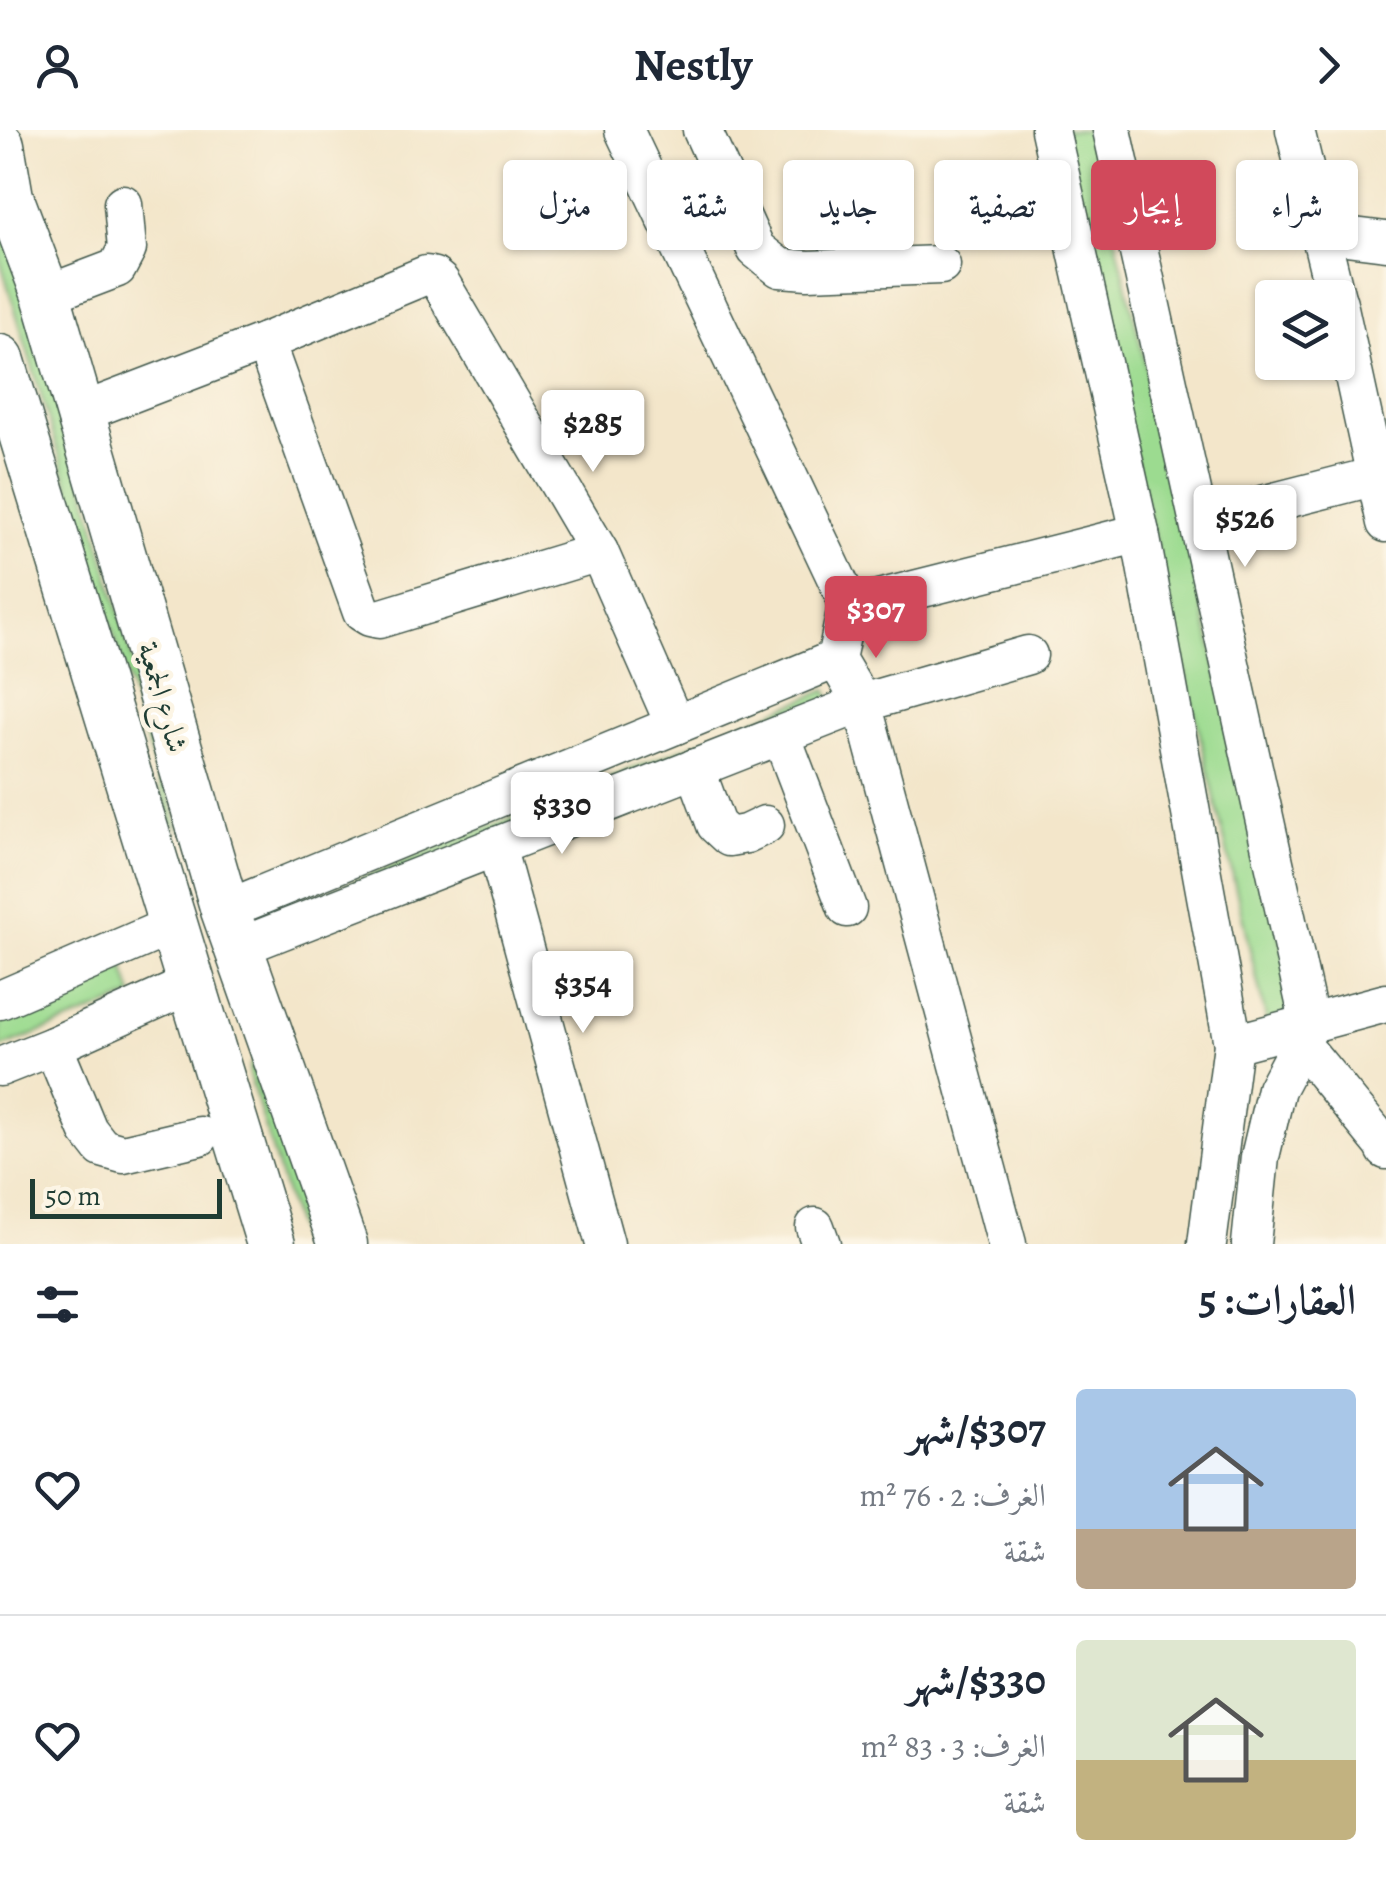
<!DOCTYPE html>
<html lang="ar">
<head>
<meta charset="utf-8">
<style>
  body { margin:0; font-family:Alegreya,Amiri,serif; background:#f2f2f3; color:#1f2937; direction:rtl; height:100vh; display:flex; flex-direction:column; font-size:38px; white-space:nowrap }
  * { box-sizing:border-box; margin:0 }
  p { font-size:32px; color:#747a83 }
  .icon { flex:none; width:55px; height:55px; fill:none; stroke:currentColor; stroke-width:2; stroke-linecap:round; stroke-linejoin:round }
  .map { position:relative; height:1114px; overflow:hidden; direction:ltr }
  .side { display:flex; flex-direction:column; background:#fff; flex:1 }
  .side>* { flex:none }
  .banner { position:absolute; left:30px; top:30px; width:1328px; height:90px; direction:rtl; display:flex; gap:20px }
  .controls { position:absolute; left:1255px; top:150px; display:grid; gap:20px }
  .controls a { display:grid; place-items:center; width:100px; height:100px; border-radius:10px; background:#fff; box-shadow:0 2px 8px #0004; font-size:50px }
  .scale { position:absolute; left:30px; bottom:25px; width:192px; box-sizing:border-box; padding-left:10px; border:5px solid #1f3d34; border-top:0; font-size:28px; line-height:35px; white-space:nowrap; color:#1f3d34; -webkit-text-stroke:8px #fcf5e5; paint-order:stroke }
  .price { position:absolute; translate:-50% -85px; padding:0 22px; border-radius:10px; background:#fff; color:#222; font-size:32px; line-height:65px; filter:drop-shadow(0 2px 5px #0008) }
  .price::after { content:''; position:absolute; left:50%; top:60px; width:30px; height:22px; margin-left:-15px; background:inherit; clip-path:polygon(0 0,100% 0,50% 100%) }
  .price.on { background:#d1495b; color:#fff }
  ul { padding:0; list-style:none }
  li { display:flex; align-items:center; gap:30px; height:250px; padding:0 30px }
  li+li { border-top:2px solid #e0e1e3 }
  li span { display:grid; place-items:center; flex:none; width:280px; height:200px; border-radius:10px; color:#555 }
  li>.icon { margin-inline-start:auto }
  span .icon { width:120px; height:120px; fill:#fffc; stroke-width:1 }
  li b { font-size:42px }
  h2 { display:flex; justify-content:space-between; align-items:center; height:120px; padding:0 30px; font-size:42px }
  .tag { padding:0 35px; border-radius:10px; background:#fff; box-shadow:0 2px 8px #0004; font-size:35px; line-height:90px }
  .tag.on { background:#d1495b; color:#fff }
  header { display:flex; justify-content:space-between; align-items:center; height:130px; padding:0 30px; background:#fff; font-size:45px; font-weight:600 }
  .map>svg:first-child { display:block }
  .green { fill:#9cdb90; stroke:#5e8c62; stroke-width:2.5 }
  .lines { fill:none; stroke-linecap:round; stroke-linejoin:round }
  .minor-casing { stroke:#3f564a; stroke-width:41 }
  .major-casing { stroke:#3f564a; stroke-width:51 }
  .minor { stroke:#fff; stroke-width:38 }
  .major { stroke:#fff; stroke-width:48 }
  .labels { text-anchor:middle; dominant-baseline:central; stroke-width:9; stroke-linejoin:round; paint-order:stroke }
  .street-label { font-size:30px; fill:#1f3d34; stroke:#fcf5e5 }
</style>
</head>
<body>
<header><svg class="icon" aria-label="forward" viewBox="0 0 24 24"><path d="M9 5l7 7-7 7"/></svg>Nestly<svg class="icon" aria-label="person" viewBox="0 0 24 24"><circle cx="12" cy="8" r="4"/><path d="M4 21q1-7 8-7t8 7"/></svg></header>
<div class="map">
<svg width="1386" height="1114" viewBox="0 0 1386 1114">
  <rect width="100%" height="100%" fill="#fcf5e5"/>
  <filter id="ink" filterUnits="userSpaceOnUse"><feTurbulence type="fractalNoise" baseFrequency=".01" numOctaves="2"/><feDisplacementMap in="SourceGraphic" scale="20" xChannelSelector="R" yChannelSelector="G"/><feConvolveMatrix kernelMatrix="1 2 1 2 8 2 1 2 1" color-interpolation-filters="sRGB"/></filter>
  <filter id="wash" filterUnits="userSpaceOnUse"><feTurbulence type="fractalNoise" baseFrequency=".0048" numOctaves="4" result="noise"/><feDisplacementMap in="SourceGraphic" scale="40" xChannelSelector="R" yChannelSelector="G"/><feGaussianBlur stdDeviation="2.25" result="paint"/><feColorMatrix in="noise" values="0 0 0 0 0 0 0 0 0 0 0 0 0 0 0 0 0 1.4 0 .05"/><feComposite in="paint" operator="in"/></filter>
  <g filter="url(#wash)">
    <rect width="100%" height="100%" fill="#f3e6ca"/>
    <g class="green">
      <path d="M1059,0H1090L1299,886L1268,897Z"/>
      <path d="M0,49L179,700L171,693L0,130Z"/>
      <path d="M827,560L834,581L324,788L317,766Z"/>
      <path d="M124,837L133,866L0,918V886Z"/>
      <path d="M256,929L328,1114H301L249,944L250,935Z"/>
    </g>
  </g>
  <g filter="url(#ink)">
    <g class="lines">
      <defs>
        <g id="minor">
          <path d="M624,0L843,462L847,477L836,529L862,573L1007,1114"/>
          <path d="M702,0L756,119L780,138L808,140L941,135"/>
          <path d="M1050,0L1140,403L1233,914L1207,1114"/>
          <path d="M1112,0L1310,895L1276,959L1260,1027L1251,1114"/>
          <path d="M1295,0L1336,168"/>
          <path d="M1322,103L1386,111"/>
          <path d="M46,165L117,138L127,119L123,74"/>
          <path d="M1338,173L1386,393"/>
          <path d="M265,212L362,482L370,487L379,489L599,422"/>
          <path d="M80,283L265,212L426,145L434,147L440,152L599,422L675,595"/>
          <path d="M1200,391L1376,346"/>
          <path d="M847,477L1140,403"/>
          <path d="M781,605L847,778"/>
          <path d="M695,638L716,695L729,707L746,704L765,695"/>
          <path d="M496,716L605,1114"/>
          <path d="M225,780L836,529"/>
          <path d="M237,818L862,573L1028,525"/>
          <path d="M0,870L173,795"/>
          <path d="M1300,913L1383,1014L1386,1020"/>
          <path d="M1233,914L1386,873"/>
          <path d="M53,916L88,1000L102,1018L123,1024L200,1006"/>
          <path d="M0,937L53,916L191,854"/>
          <path d="M815,1097L821,1114"/>
        </g>
        <g id="major">
          <path d="M0,15L9,67L46,165L225,780L343,1114"/>
          <path d="M0,229L271,1114"/>
        </g>
      </defs>
      <use href="#minor" class="minor-casing"/>
      <use href="#major" class="major-casing"/>
      <use href="#minor" class="minor"/>
      <use href="#major" class="major"/>
    </g>
  </g>
  <g class="labels">
    <g class="street-label">
      <text transform="translate(163 567) rotate(74)">شارع الجمعية</text>
    </g>
  </g>
</svg>
<div class="controls">
<a><svg class="icon" aria-label="layers" viewBox="0 0 24 24"><path d="M12 4l9 5-9 5-9-5zM3 14l9 5 9-5"/></svg></a>
</div>
<div class="scale">50 m</div>
<b class="price" style="left:593px;top:345px">$285</b>
<b class="price" style="left:1245px;top:440px">$526</b>
<b class="price on" style="left:876px;top:531px">$307</b>
<b class="price" style="left:562px;top:727px">$330</b>
<b class="price" style="left:583px;top:906px">$354</b>
<div class="banner">
<a class="tag">شراء</a>
<a class="tag on">إيجار</a>
<a class="tag">تصفية</a>
<a class="tag">جديد</a>
<a class="tag">شقة</a>
<a class="tag">منزل</a>
</div>
</div>
<section class="side">
<h2>العقارات: 5<svg class="icon" aria-label="filters" viewBox="0 0 24 24"><path d="M4 7h16M4 17h16"/><circle cx="9" cy="7" r="2"/><circle cx="15" cy="17" r="2"/></svg></h2>
<ul>
<li><span style="background:linear-gradient(#a9c7e8 70%,#b9a48a 0)"><svg class="icon" aria-label="home" viewBox="0 0 24 24"><path d="M3 11l9-7 9 7M6 9v11h12V9"/></svg></span><div><b>$307/شهر</b><p>الغرف: 2 · 76 m²</p><p>شقة</p></div><svg class="icon" aria-label="heart" viewBox="0 0 24 24"><path d="M12 20l-8-8c-3-5 5-10 8-4 3-6 11-1 8 4z"/></svg></li>
<li><span style="background:linear-gradient(#dfe7d0 60%,#c2b280 0)"><svg class="icon" aria-label="home" viewBox="0 0 24 24"><path d="M3 11l9-7 9 7M6 9v11h12V9"/></svg></span><div><b>$330/شهر</b><p>الغرف: 3 · 83 m²</p><p>شقة</p></div><svg class="icon" aria-label="heart" viewBox="0 0 24 24"><path d="M12 20l-8-8c-3-5 5-10 8-4 3-6 11-1 8 4z"/></svg></li>
</ul>
</section>
</body>
</html>
